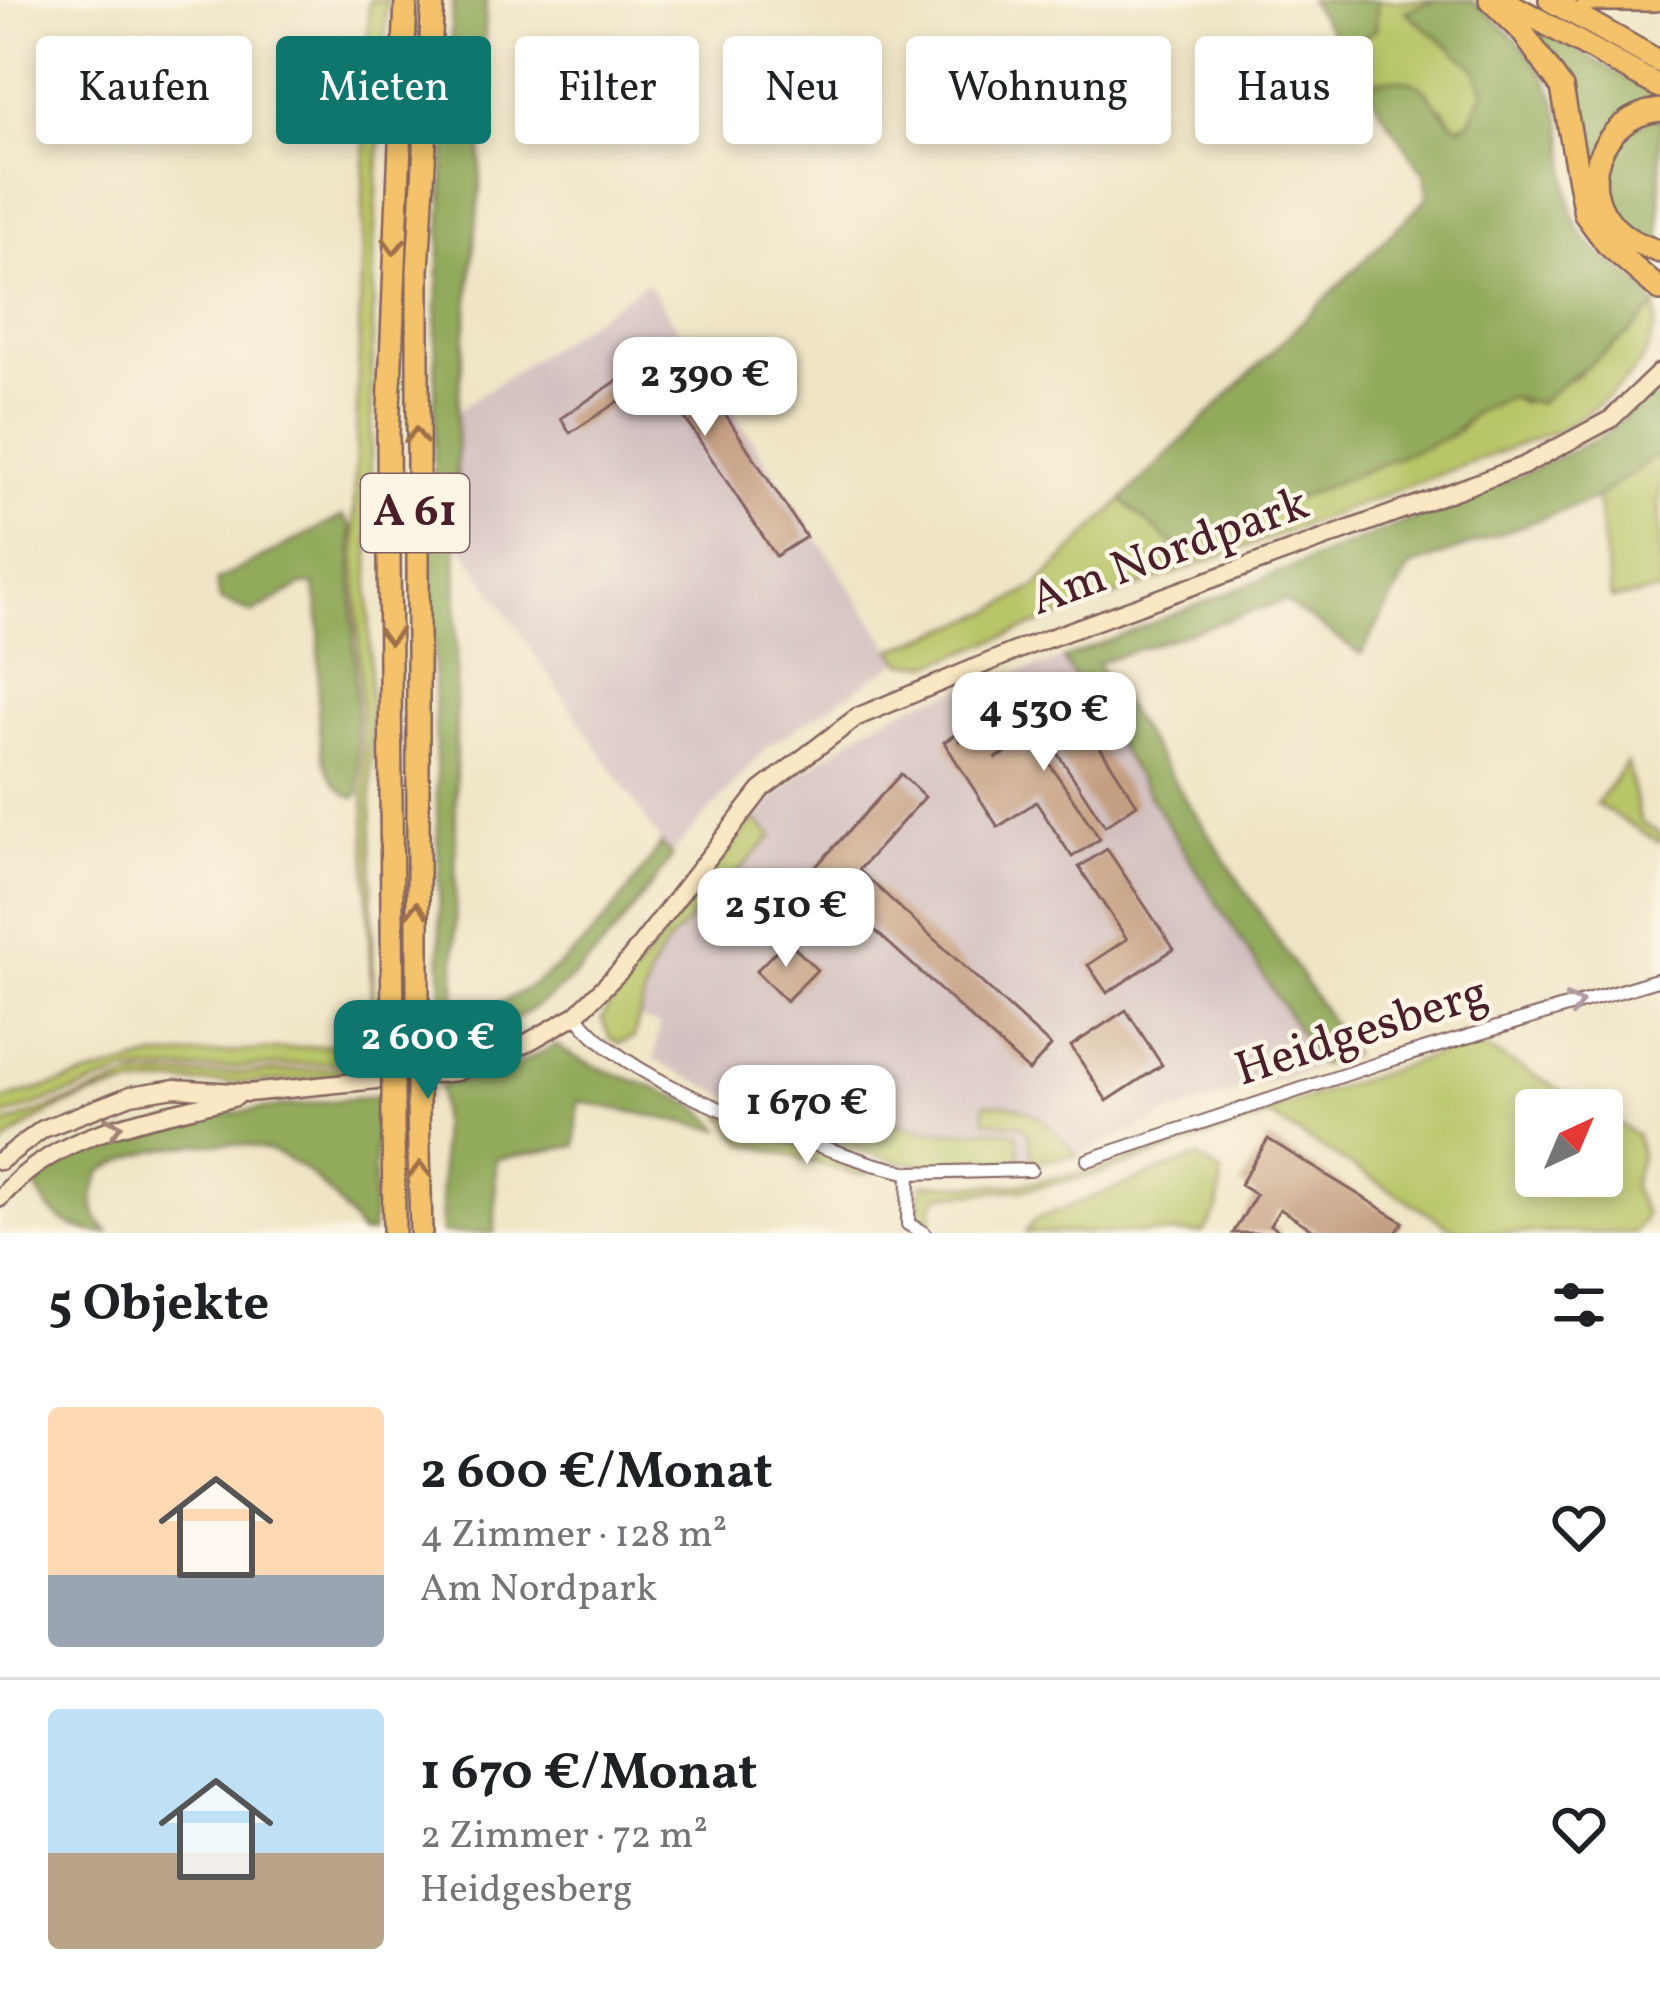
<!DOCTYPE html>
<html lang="de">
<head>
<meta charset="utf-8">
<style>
  body { margin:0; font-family:Vollkorn,serif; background:#f2f2f2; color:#202124; height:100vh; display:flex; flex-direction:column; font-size:45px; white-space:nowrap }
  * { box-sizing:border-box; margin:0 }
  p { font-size:39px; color:#757577 }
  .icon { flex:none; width:66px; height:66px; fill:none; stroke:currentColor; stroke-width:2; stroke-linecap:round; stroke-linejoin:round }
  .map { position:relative; height:1233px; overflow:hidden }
  .side { display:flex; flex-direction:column; background:#fff; flex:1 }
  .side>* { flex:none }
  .banner { position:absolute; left:36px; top:36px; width:1590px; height:108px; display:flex; gap:24px }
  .needle { width:78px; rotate:44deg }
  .fabs { position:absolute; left:1515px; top:1089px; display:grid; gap:24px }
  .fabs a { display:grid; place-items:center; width:108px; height:108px; border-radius:12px; background:#fff; box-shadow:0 6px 18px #0003; font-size:60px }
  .price { position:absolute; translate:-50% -102px; padding:0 27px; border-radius:24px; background:#fff; color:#222; font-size:39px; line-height:78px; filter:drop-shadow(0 3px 6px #0008) }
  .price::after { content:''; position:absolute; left:50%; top:72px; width:36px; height:27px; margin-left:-18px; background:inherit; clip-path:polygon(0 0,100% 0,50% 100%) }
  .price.current { background:#0f766e; color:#fff }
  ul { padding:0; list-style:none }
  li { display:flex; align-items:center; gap:36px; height:300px; padding:0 48px }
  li+li { border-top:3px solid #e0e0e0 }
  li span { display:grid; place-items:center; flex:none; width:336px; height:240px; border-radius:12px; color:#555 }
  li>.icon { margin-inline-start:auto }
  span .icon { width:144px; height:144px; fill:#fffc; stroke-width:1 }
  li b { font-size:51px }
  h2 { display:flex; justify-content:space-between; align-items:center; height:144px; padding:0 48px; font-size:51px }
  .pill { padding:0 42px; border-radius:12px; background:#fff; box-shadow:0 6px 18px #0003; font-size:42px; line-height:108px }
  .pill.current { background:#0f766e; color:#fff }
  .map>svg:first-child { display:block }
  .industrial { fill:#d2bfbf }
  .green { fill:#b8c567; stroke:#817249; stroke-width:3 }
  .forest { fill:#92aa5c; stroke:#6e6444; stroke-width:3 }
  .building { fill:#c59f81 }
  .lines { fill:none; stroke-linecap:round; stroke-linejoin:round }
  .street-casing { stroke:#846461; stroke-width:16 }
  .secondary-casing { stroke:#846461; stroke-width:21 }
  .highway-casing { stroke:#846461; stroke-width:26 }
  .street { stroke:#fff; stroke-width:12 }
  .secondary { stroke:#fae7c3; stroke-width:16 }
  .highway { stroke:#f3c26a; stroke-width:21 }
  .highway-bridge-casing { stroke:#846461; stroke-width:26; stroke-linecap:butt }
  .highway-bridge { stroke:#f3c26a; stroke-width:21 }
  .oneway { stroke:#9e704a }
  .oneway2 { stroke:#ae9aa0 }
  .oneway3 { stroke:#a28377 }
  .labels { text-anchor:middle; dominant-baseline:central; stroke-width:9; stroke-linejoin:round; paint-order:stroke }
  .shield { fill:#fcf5e5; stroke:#7f5f63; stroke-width:3 }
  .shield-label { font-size:45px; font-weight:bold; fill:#4a1f2b }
  .street-label { font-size:48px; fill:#4a1f2b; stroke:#fcf5e5 }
</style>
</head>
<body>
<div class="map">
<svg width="1660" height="1233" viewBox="0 0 1660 1233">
  <rect width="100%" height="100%" fill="#fcf5e5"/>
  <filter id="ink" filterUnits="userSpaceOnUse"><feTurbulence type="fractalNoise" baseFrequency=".00833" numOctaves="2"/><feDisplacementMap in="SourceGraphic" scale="24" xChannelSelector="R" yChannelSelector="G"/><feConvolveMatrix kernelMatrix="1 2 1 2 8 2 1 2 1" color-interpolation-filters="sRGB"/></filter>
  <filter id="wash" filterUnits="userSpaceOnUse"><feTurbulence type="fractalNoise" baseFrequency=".004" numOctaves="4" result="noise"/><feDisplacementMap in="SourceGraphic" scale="48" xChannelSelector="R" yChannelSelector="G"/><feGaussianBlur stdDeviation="2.7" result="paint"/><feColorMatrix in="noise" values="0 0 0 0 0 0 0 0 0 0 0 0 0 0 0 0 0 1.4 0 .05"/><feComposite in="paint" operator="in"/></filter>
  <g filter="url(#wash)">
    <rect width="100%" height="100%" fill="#efe5c6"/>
    <g class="industrial">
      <path d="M647,282L899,661L766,748L670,855L454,535L457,411Z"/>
      <path d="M1063,659L1320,1065L1174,1112L1077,1156L1016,1166L903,1163L818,1138L669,1068L655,1059L659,1025L607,1009L754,819L793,779L873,724L920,702Z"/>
    </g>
    <g class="green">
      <path d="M369,0H387L374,245L369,583L374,1061L127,1073L0,1118V1100L151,1058L373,1042L354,515Z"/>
      <path d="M1377,0H1437L1406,12L1474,67L1485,90L1469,123L1454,126L1444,109L1378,80L1368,91L1343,50L1376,29Z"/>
      <path d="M1656,306C1660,366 1606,400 1561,429L932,664L903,663L892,650L991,612L1037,586L1122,500L1182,552L1224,528L1459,430L1476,411L1510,397L1522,403L1576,376Z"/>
      <path d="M1660,453V592L1611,599L1597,498Z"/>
      <path d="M1627,763L1641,823L1660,833V843L1596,804Z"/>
      <path d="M754,819L773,836L668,942L651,970L634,1037L620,1043L610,1038L602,1019L607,1009Z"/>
      <path d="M1474,1042L1596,1110H1536V1176H1602V1114L1637,1135L1641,1157L1632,1187L1646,1215L1635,1233H1460L1270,1116L1097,1175L1022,1190L940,1195L932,1207L931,1228L917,1211L922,1184L1013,1185L1092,1171Z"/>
      <path d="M370,1067L369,1072C341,1075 313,1079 285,1081C176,1087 90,1068 0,1147V1126L132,1078Z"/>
      <path d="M791,1087C837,1104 884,1125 933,1131C960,1135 992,1124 1017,1134L1021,1164C932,1182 843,1149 763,1113L783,1088Z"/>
      <path d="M984,1104C1032,1100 1049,1125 1077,1156L1033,1162L1029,1135L1021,1125L985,1121Z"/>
      <path d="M720,1113L872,1173L856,1174L744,1143Z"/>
      <path d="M1197,1157L1222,1173L1218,1210L1203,1233H1025L1034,1220Z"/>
    </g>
    <g class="forest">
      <path d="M453,0H486L480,187L457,412L455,1022C558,986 602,931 661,844L672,857C605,947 559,1018 443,1046L432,591L436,329Z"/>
      <path d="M1309,0H1377L1376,29L1343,50Z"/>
      <path d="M1437,0H1471C1520,38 1560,78 1565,144C1568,172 1565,200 1578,227C1594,262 1639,269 1656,306L1627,335L1538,403L1510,397L1476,411L1451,436L1224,528L1181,552L1122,500L1427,198L1426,177L1368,91L1378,80C1439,74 1422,104 1460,127L1469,123L1485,90L1474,67L1405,11Z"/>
      <path d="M1528,22L1660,97V105L1643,109L1585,179L1575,87Z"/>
      <path d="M1660,115V245C1596,220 1595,190 1622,132Z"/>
      <path d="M1660,387V453L1597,498L1410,567L1361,654L1284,601L1097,663L1352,1054L1320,1065L1063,659L1517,477L1603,436Z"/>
      <path d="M343,516L351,527L359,794L354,798C292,773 334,636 313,584L302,585L253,613L220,600L216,581Z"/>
      <path d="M556,1045C597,1078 698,1089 721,1130L578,1101L576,1146L496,1159L495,1233H442L440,1085L505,1070Z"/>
      <path d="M377,1096L372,1233H361C312,1165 277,1136 191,1145C157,1148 133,1155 102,1171C90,1194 89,1215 109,1233C77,1233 47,1219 37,1186C53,1121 316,1104 377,1096Z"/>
    </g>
    <g id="blocks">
      <g class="building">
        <path d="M677,341L806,537L776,556L657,376L570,433L561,418Z"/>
        <path d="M1064,692L1137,804L1105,826L1041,728L995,759L1033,739L1100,839L1072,857L1036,802L998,827L944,742L956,734L959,740L960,731L972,724L988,749Z"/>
        <path d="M901,774L925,797L859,870L1051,1046L1029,1071L811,872Z"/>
        <path d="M1107,849L1174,949L1107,993L1088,965L1127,939L1079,867Z"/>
        <path d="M787,940L817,970L786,1001L756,971Z"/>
        <path d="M1126,1010L1162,1065L1107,1101L1071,1046Z"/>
        <path d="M1268,1139L1403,1222L1396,1233H1318L1280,1209L1270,1225L1283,1233H1233L1256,1195L1240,1185Z"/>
      </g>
    </g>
  </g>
  <g filter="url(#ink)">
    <use href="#blocks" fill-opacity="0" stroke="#846461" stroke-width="3"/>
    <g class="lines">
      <defs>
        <g id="street">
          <path d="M576,1015C629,1087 788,1135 873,1164L909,1173L1031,1170"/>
          <path d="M1088,1160L1380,1063L1660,979"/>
          <path d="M909,1173L908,1224L924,1233"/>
        </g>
        <g id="secondary">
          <path d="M0,1161L43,1129L131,1095L175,1088L248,1093L456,1072L514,1050L576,1015L621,970L761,790L857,717L1025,647L1523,466L1611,419L1660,372"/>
          <path d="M0,1198C62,1127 150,1121 236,1097"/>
        </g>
        <g id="highway">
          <path d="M1490,0L1521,30L1562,88L1585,214L1607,244L1660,290"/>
          <path d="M1503,0L1660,87"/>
          <path d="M1550,0L1660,62"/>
          <path d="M1588,0H1655"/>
          <path d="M1660,110C1601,116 1572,188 1618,230C1630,242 1645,246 1660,252"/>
          <path d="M418,1027V271L433,0"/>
          <path d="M393,1032L388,434L406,0"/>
          <path d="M418,1107L421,1233"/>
          <path d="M393,1112L394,1233"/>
        </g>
      </defs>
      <use href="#street" class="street-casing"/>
      <use href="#secondary" class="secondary-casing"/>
      <use href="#highway" class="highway-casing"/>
      <use href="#street" class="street"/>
      <use href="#secondary" class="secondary"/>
      <use href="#highway" class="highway"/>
      <defs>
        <g id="highway-bridge">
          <path d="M418,1027V1107"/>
          <path d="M393,1032V1112"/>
        </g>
      </defs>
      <use href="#highway-bridge" class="highway-bridge-casing"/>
      <use href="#highway-bridge" class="highway-bridge"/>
    </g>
    <defs><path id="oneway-chevron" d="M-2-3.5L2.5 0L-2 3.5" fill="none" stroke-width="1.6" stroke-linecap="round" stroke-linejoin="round" transform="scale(3)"/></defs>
    <g class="oneway">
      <use href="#oneway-chevron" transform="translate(394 246) rotate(92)"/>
      <use href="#oneway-chevron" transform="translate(416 436) rotate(-89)"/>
      <use href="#oneway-chevron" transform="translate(390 636) rotate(90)"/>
      <use href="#oneway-chevron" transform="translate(417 910) rotate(-90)"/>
      <use href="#oneway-chevron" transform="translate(420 1170) rotate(-91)"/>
    </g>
    <use class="oneway2" href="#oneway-chevron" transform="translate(1575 1004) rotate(-17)"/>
    <use class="oneway3" href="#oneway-chevron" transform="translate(114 1127) rotate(-14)"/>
  </g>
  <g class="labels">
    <rect class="shield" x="361" y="474" width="108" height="78" rx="9"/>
    <g class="shield-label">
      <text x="415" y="513">A 61</text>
    </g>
    <g class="street-label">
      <text transform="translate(1170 553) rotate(-20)">Am Nordpark</text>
      <text transform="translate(1362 1033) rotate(-18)">Heidgesberg</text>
    </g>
  </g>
</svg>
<div class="fabs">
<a><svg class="needle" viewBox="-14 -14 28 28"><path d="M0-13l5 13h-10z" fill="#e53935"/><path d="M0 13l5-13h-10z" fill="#757577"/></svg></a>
</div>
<b class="price" style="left:705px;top:439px">2 390 €</b>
<b class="price" style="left:1044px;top:774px">4 530 €</b>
<b class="price" style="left:786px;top:970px">2 510 €</b>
<b class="price current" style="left:428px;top:1102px">2 600 €</b>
<b class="price" style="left:807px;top:1167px">1 670 €</b>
<div class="banner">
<a class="pill">Kaufen</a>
<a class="pill current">Mieten</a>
<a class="pill">Filter</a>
<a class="pill">Neu</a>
<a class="pill">Wohnung</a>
<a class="pill">Haus</a>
</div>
</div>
<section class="side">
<h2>5 Objekte<svg class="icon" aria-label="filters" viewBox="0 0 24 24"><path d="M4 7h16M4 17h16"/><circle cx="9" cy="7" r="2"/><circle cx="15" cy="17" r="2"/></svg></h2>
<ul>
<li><span style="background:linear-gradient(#ffd9b3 70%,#9aa5b1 0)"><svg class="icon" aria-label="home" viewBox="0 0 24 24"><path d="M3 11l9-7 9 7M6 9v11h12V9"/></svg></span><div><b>2 600 €/Monat</b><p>4 Zimmer · 128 m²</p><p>Am Nordpark</p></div><svg class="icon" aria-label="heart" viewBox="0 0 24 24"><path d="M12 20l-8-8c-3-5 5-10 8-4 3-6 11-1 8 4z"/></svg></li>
<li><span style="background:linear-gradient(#bfe0f5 60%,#b9a48a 0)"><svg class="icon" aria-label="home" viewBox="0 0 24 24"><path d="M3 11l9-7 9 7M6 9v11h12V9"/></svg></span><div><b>1 670 €/Monat</b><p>2 Zimmer · 72 m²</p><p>Heidgesberg</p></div><svg class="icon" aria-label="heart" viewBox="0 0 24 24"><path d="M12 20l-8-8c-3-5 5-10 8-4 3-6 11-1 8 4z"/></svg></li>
</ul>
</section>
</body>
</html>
